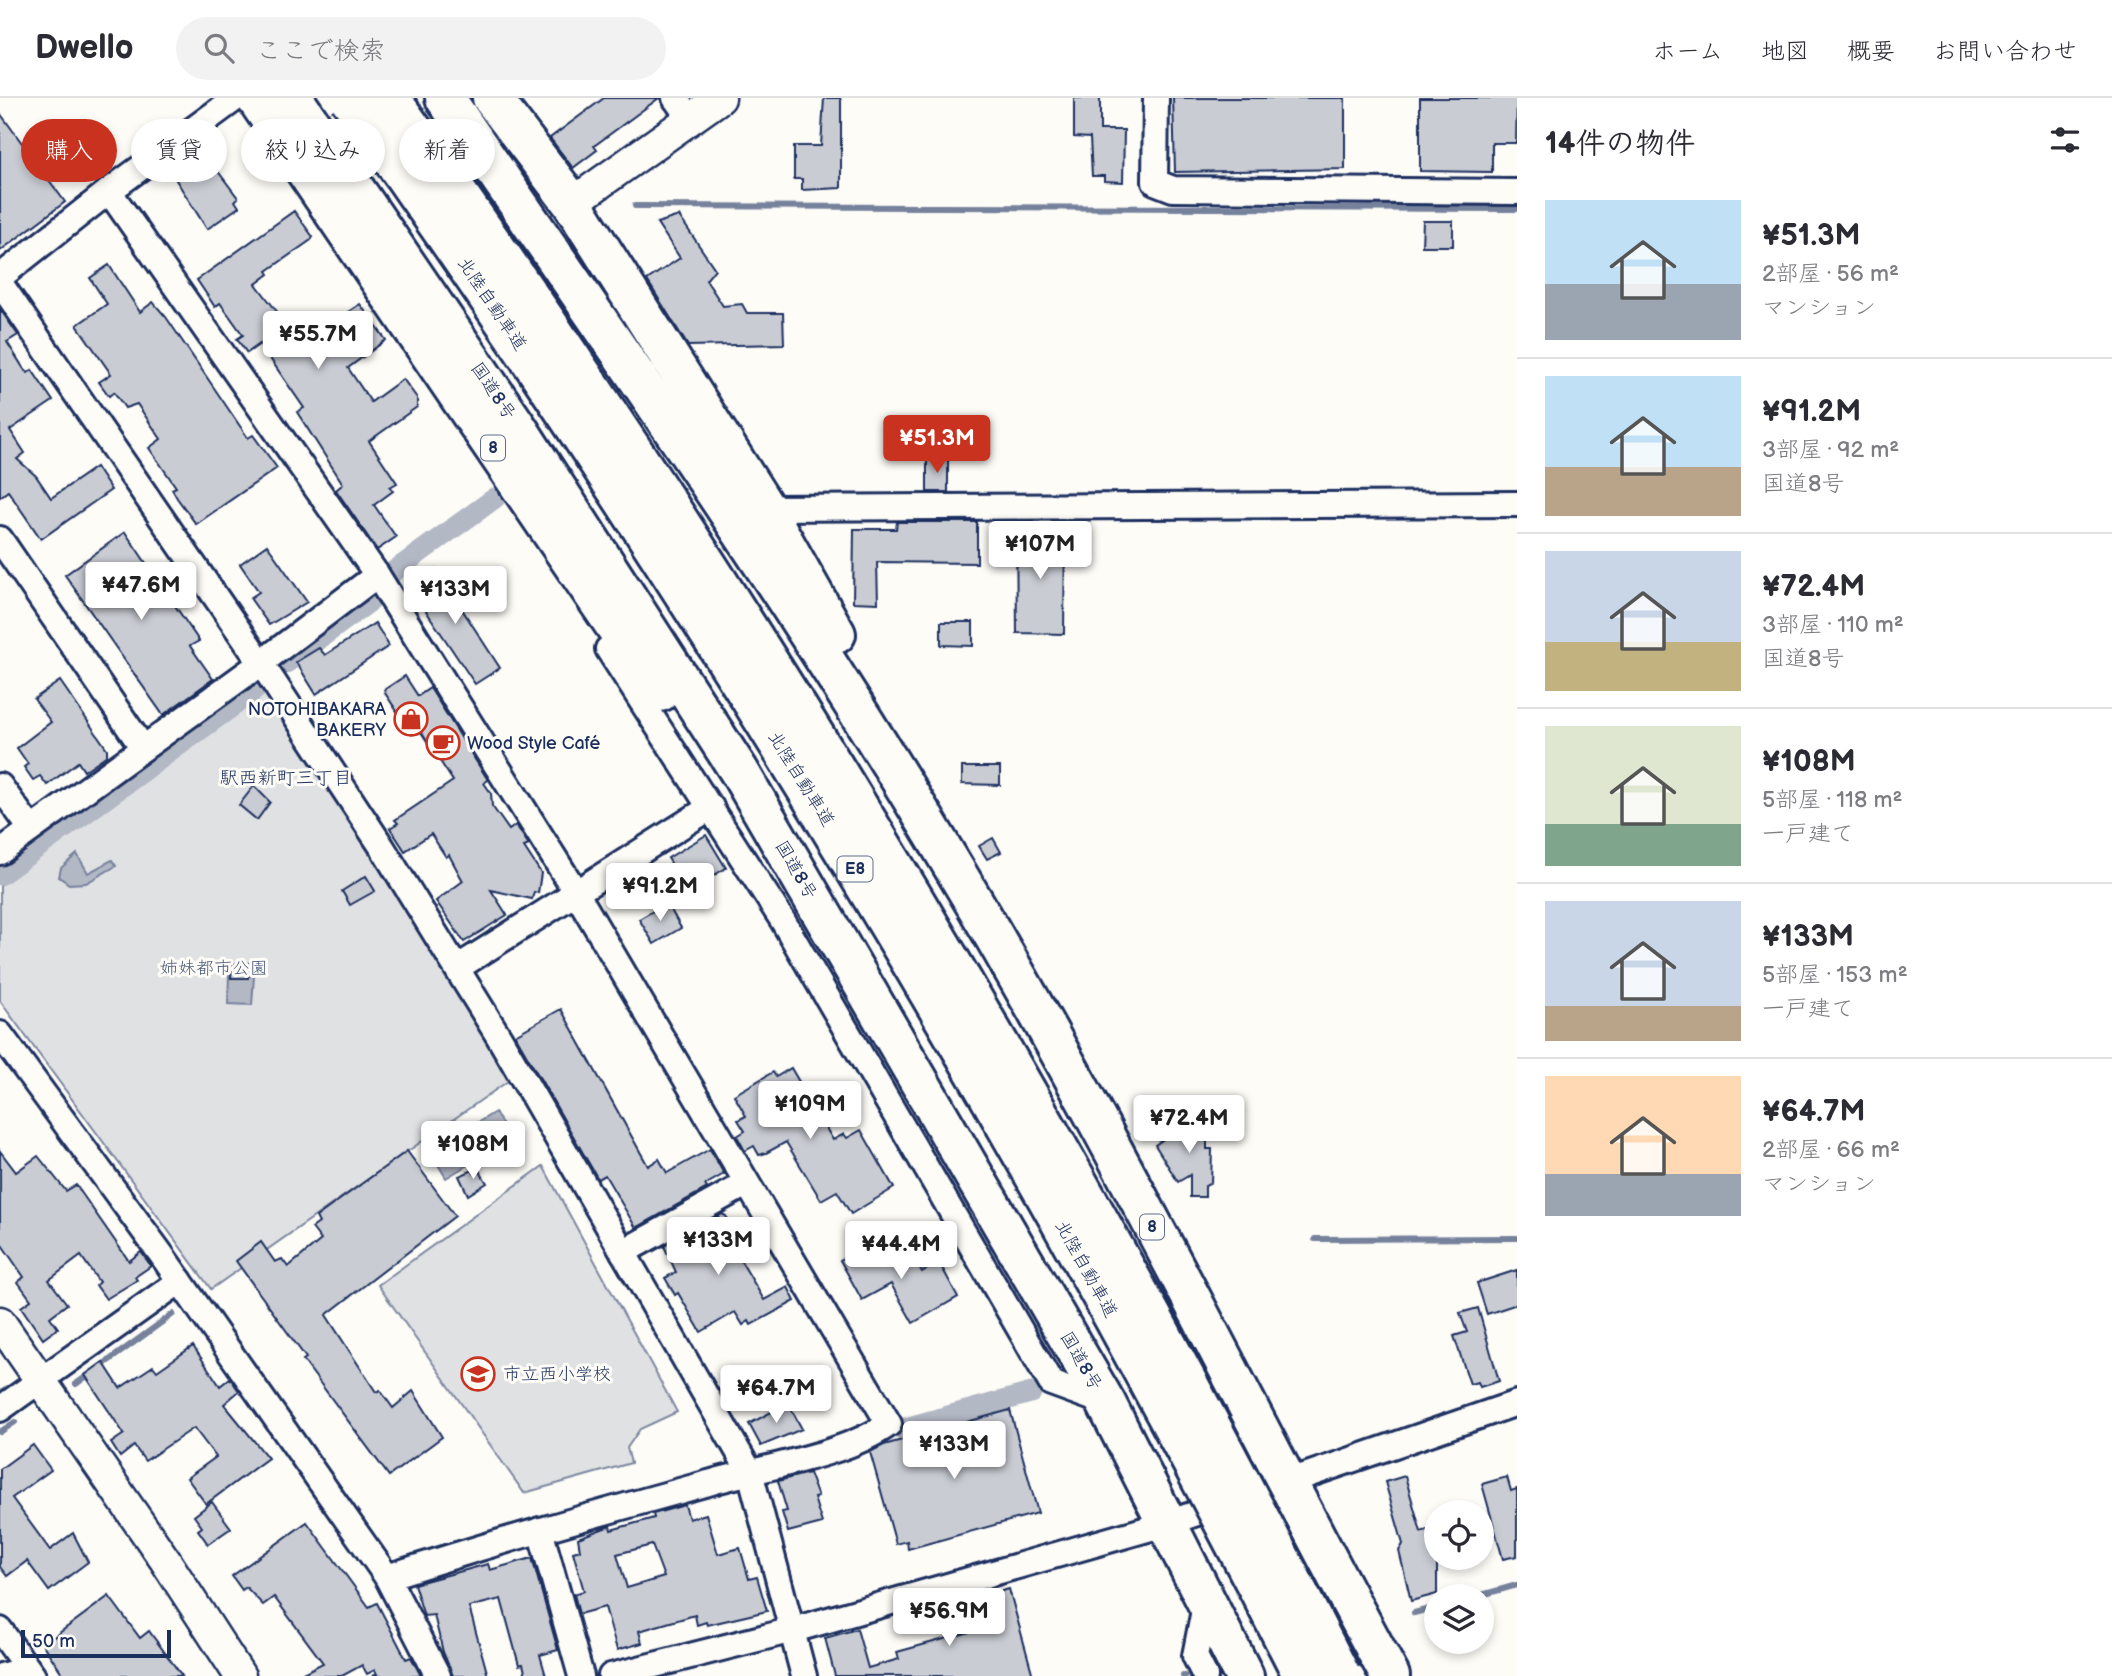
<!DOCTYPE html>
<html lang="ja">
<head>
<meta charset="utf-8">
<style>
  body { margin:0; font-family:"Balsamiq Sans","Klee One",sans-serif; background:#f2f2f3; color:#2b2b33; height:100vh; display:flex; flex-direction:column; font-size:26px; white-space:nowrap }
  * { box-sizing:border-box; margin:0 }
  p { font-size:23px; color:#7c7c81 }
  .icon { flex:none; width:38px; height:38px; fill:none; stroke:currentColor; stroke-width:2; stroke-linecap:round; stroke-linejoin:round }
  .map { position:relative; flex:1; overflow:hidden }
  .panel { display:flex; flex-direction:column; background:#fff; width:595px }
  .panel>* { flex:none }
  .banner { position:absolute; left:21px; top:21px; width:665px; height:63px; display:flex; gap:14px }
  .controls { position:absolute; left:1424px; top:1402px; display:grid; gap:14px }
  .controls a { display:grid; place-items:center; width:70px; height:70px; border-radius:50%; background:#fff; box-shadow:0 4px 10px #0003; font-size:35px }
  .scale { position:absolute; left:21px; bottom:18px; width:150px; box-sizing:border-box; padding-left:7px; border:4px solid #1b2f5e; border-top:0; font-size:19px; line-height:24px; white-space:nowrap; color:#1b2f5e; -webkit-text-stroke:5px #fdfcf7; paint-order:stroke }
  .price { position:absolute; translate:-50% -60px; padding:0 16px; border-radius:7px; background:#fff; color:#222; font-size:23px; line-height:46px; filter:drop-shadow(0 2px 4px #0008) }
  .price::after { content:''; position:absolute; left:50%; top:42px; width:21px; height:16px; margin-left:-10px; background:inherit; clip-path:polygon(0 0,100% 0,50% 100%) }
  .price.selected { background:#c8321e; color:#fff }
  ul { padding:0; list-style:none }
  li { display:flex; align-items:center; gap:21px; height:175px; padding:0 28px }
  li+li { border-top:2px solid #e1e1e2 }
  li span { display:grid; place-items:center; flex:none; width:196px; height:140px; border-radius:0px; color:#555 }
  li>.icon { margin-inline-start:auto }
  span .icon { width:84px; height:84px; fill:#fffc; stroke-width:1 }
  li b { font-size:30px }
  h2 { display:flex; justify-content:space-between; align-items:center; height:84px; padding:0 28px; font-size:30px }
  .pill { padding:0 24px; border-radius:32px; background:#fff; box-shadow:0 4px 10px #0003; font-size:24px; line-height:63px }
  .pill.selected { background:#c8321e; color:#fff }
  header { display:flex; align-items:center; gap:42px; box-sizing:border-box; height:98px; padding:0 35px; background:#fff; border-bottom:2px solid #e1e1e2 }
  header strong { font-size:33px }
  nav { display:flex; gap:38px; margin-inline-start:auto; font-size:24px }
  .search { width:490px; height:63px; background:#f2f2f3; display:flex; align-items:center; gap:18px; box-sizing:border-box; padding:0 24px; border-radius:38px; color:#7c7c81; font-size:26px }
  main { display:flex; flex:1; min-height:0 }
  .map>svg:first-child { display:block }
  .green { fill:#e0e1e3; stroke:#7e88a0; stroke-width:2 }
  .water { fill:#b3b8c5; stroke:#76819c; stroke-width:2 }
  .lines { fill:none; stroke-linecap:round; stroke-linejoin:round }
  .stream { stroke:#76819c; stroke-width:6 }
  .canal { stroke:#b3b8c5; stroke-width:21 }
  .building { fill:#c9ccd3; stroke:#1b2f5e; stroke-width:2; fill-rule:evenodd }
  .minor-casing { stroke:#1b2f5e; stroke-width:30 }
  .tertiary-casing { stroke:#1b2f5e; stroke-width:35 }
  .trunk-casing { stroke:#1b2f5e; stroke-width:44 }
  .minor { stroke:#fdfcf7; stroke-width:24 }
  .tertiary { stroke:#fdfcf7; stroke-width:30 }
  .trunk { stroke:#fdfcf7; stroke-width:38 }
  .motorway-bridge-casing { stroke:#1b2f5e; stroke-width:44; stroke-linecap:butt }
  .motorway-bridge { stroke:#fdfcf7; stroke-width:38 }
  .labels { text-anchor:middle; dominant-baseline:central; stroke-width:6; stroke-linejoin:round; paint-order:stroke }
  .shield { fill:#fdfcf7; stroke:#5f6c8c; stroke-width:2 }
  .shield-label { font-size:16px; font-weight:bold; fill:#1b2f5e }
  .street-label { font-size:18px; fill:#1b2f5e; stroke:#fdfcf7 }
  .poi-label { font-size:18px; fill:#1b2f5e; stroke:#fdfcf7; text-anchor:start }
  .park-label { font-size:18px; fill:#4c5c7f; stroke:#fdfcf7 }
  .neighbourhood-label { font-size:19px; fill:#1b2f5e; stroke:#fdfcf7 }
</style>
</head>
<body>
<header>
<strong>Dwello</strong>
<div class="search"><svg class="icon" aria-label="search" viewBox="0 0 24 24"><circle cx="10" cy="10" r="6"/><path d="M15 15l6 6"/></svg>ここで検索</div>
<nav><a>ホーム</a><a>地図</a><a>概要</a><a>お問い合わせ</a></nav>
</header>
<main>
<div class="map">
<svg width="1517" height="1578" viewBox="0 0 1517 1578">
  <rect width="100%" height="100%" fill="#fdfcf7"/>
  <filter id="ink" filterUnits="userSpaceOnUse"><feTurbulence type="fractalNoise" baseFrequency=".0143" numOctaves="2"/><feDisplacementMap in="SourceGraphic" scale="14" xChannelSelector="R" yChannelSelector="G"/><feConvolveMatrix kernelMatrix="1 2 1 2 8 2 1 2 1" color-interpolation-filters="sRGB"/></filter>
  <g filter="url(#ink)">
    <g class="green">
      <path d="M267,589L511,981L211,1191L0,903V784Z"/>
      <path d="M543,1068L677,1314L640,1331L627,1350L631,1365L524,1395L378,1187Z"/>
    </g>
    <g class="water">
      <path d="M77,756L88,775L112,762L116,768L86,785L69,786L59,779L61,770Z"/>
      <path d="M229,877L254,878L252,907L228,906Z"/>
      <path d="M495,1014L511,1041L446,1080L430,1053Z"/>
    </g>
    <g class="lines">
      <g class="stream">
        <path d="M635,108L1517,111"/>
        <path d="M1315,1141L1517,1140"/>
        <path d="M100,1269L173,1216"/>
        <path d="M76,1286L91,1275"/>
        <path d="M0,1334L15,1324"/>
        <path d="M1478,1498L1517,1487"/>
        <path d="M1414,1515L1437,1509"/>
        <path d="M1183,1578H1185"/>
      </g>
      <g class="canal">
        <path d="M386,479L495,400"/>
        <path d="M285,566L373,501"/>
        <path d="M0,777L255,592"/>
        <path d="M901,1331L1031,1295"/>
      </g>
    </g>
    <g class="building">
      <path d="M604,0H659L594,48L597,52L573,70L550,40Z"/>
      <path d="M824,0H840L841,3V90L802,92V81H794V48H821Z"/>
      <path d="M1074,0H1100V32H1124L1123,84L1104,83V78H1092L1090,40L1074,39Z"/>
      <path d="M1173,0H1345V71L1175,74Z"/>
      <path d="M1420,0H1517L1516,45H1492V74L1420,73Z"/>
      <path d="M0,15L65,104L0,153Z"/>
      <path d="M208,60L238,100L235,103L239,109L207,131L176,82Z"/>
      <path d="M294,113L313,139L311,142L267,173L269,176L256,186L301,245L360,206L386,242L348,270L371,304L403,281L417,300V309L369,343L397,385L390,389L393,393L374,407L396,439L377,452L336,392L343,386L297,314L304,310L260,246L247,255L237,241L243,237L220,205L215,209L197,182Z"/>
      <path d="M679,118L715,171L706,182L723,208L742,206L747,215H783L784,246L688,248L647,182L680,160L657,125Z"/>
      <path d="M1423,123H1453V148H1422Z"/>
      <path d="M109,167L140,214L153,204L166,219L248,340L253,337L277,370L196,426L177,400L172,391L176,389L149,350L161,341L137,306L125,310L114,294L109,298L99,284L111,276L77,227L107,206L90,180Z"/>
      <path d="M0,211L18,237L7,244L24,271L28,275L32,272L53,303L10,332L25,355L17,361L36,378L51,400L96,369L111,392L41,441L8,393L0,399Z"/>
      <rect x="927" y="359" width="21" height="35"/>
      <path d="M897,424H977V465L877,464L878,505L853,504L854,431H896Z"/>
      <path d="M1039,425V435H1065L1064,536L1017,535L1016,426Z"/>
      <path d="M125,434L199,543L190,548L213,581L163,617L65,477Z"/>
      <path d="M267,447L307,504L269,527L250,500L259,494L240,466Z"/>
      <path d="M436,471L500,570L475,586L410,489Z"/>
      <path d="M941,524H973V548L941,547Z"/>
      <path d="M375,525L389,548L316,596L296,564L319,550L325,557Z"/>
      <path d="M405,578L418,598L430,590L488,682L484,685L491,695L492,708L509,732L516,727L529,747L524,749L541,775L538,795L534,794L532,801L491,792L507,817L464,844L436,803L463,783L449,757L446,759L431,736L405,753L390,730L398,725L395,722L453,683L421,634L412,636L385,595L384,592Z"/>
      <path d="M60,583L107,651V657L84,673L78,664L47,687L40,678L33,682L24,669L28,666L17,650L51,624L34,601Z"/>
      <path d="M962,669H1000V687L962,686Z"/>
      <path d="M254,688L270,704L257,722L239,707Z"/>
      <path d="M706,737L726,770L688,793L668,760Z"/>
      <path d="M993,740L1001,754L987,761L979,748Z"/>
      <path d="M366,778L375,793L350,807L342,793Z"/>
      <path d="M667,805L681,830L654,846L639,821Z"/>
      <path d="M232,865H248V880H231Z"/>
      <path d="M561,911L648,1068L659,1061L667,1075L710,1051L724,1076L705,1087L707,1090L636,1130L605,1077L598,1081L515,937Z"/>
      <path d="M791,970L833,1042L844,1036L847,1040L861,1032L894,1090L851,1116L837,1093L821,1102L786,1044L766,1055L759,1057L754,1048L745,1053L737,1038L745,1033L738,1022L746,1018L734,997L773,974L776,979Z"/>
      <path d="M1185,1021L1207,1022V1051H1212L1211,1085L1205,1088V1099H1190V1077L1178,1084L1155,1047L1185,1026Z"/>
      <path d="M0,1053L16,1074L38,1058L66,1093L76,1087L129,1163L141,1154L151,1168L135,1179L137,1182L106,1201L96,1187L99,1184L81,1158L49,1182L67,1206L50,1219L58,1230L43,1241L21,1209L31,1202L18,1184L24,1179L0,1144Z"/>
      <path d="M407,1053L455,1118L326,1217L376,1294L380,1292L393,1310L413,1293L442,1339L389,1378L303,1262L306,1260L236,1163L261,1144L275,1164L282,1161L288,1169L321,1142L312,1130L319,1125L316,1119Z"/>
      <path d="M473,1072L474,1075L479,1072L487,1085L468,1097L459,1078Z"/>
      <path d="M722,1116L726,1118L742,1147L744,1154L738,1158L764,1202L788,1189L795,1203L751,1227L749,1223L743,1227L735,1214L701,1234L678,1195L675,1197L665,1180L676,1174L664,1148Z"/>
      <path d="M865,1147L877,1168L908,1150L922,1174L939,1164L958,1199L913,1225L891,1186L862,1202L840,1162Z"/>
      <path d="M1517,1172V1206L1487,1216L1477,1185Z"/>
      <path d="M1478,1210L1499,1283L1480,1289L1478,1284L1470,1286L1454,1238L1467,1234L1460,1215Z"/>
      <path d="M193,1248L220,1288L230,1280L239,1293L224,1306L268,1360L206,1406L187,1380L216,1359L194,1330L145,1363L134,1348L120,1359L111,1345L124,1336L85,1277L103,1264L120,1290L153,1268L157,1273Z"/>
      <path d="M788,1305L802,1331L761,1348L749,1326Z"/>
      <path d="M1010,1312L1038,1415L908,1451L907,1443L896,1446L870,1354L884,1347Z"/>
      <path d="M33,1347L51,1372L12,1400L50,1452L73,1435L88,1464L49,1493L27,1463L7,1478L0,1469V1371Z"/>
      <path d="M809,1375L818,1399L814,1400L822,1425L788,1434L782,1414L787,1413L778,1383Z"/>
      <path d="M1405,1378L1421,1434L1437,1429V1496L1411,1503L1399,1453L1403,1446L1385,1384Z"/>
      <path d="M1507,1379L1511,1393L1517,1391V1458L1503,1461L1482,1386Z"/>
      <path d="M212,1404L231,1430L208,1446L198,1432L202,1429L194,1418Z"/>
      <path d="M685,1407L689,1421L706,1416L718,1456L740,1450L749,1481L757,1479L767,1513L707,1527L706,1524L697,1527L695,1517L639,1533L642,1545L617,1552L605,1509L579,1516L574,1496L584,1493L573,1454L580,1452L578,1440L610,1428L611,1432L654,1420L653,1416ZM652,1447L664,1479L627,1490L617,1456Z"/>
      <path d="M307,1424L369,1509L377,1505L406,1561L411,1559L421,1578H373L377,1576L375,1572L367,1576L362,1567L342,1578H297L323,1565L274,1499L263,1507L246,1489L242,1492L232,1478Z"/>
      <path d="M532,1460L558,1552L540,1557L546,1578H526L523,1566L519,1567L501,1501L469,1509L488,1578H453L443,1554L434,1517L424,1518L414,1486L488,1466L490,1472Z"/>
      <path d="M1009,1491L1033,1578H835L825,1540L857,1531L868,1570L899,1561L897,1554L977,1532L969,1502Z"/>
      <path d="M109,1498L140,1540L149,1533L182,1578H64L43,1547Z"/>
    </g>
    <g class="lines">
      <defs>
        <g id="minor">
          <path d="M675,0L690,21"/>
          <path d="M1156,0L1155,84L1173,91L1517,94"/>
          <path d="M0,179L109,93L236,0"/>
          <path d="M0,185L261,565L382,749L499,939L750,1374L804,1578"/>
          <path d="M765,410L1517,406"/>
          <path d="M0,441L143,650"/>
          <path d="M608,551L783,823L1051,1285L1106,1305"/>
          <path d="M0,688L31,731"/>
          <path d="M0,754L261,565L377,477"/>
          <path d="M457,870L711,709"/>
          <path d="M0,936L161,1156L387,1479C498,1443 611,1412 723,1381C772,1368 849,1355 889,1326L577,796L377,477L109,93"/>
          <path d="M623,1154L746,1086"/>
          <path d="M0,1311L180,1183"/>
          <path d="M540,1432L581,1578"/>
          <path d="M387,1479L438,1578"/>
          <path d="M0,1532L33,1578"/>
          <path d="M1,1578L27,1571"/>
          <path d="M611,1578L793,1532L1165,1426L1517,1305"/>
          <path d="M1205,1578L1195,1558L1206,1502"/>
        </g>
        <g id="tertiary">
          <path d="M572,105L720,0"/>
          <path d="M0,1224L165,1462L240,1578"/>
        </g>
        <g id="trunk">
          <path d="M256,0L660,594"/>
          <path d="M293,0L517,329L739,673L1106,1305L1244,1578"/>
          <path d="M445,0C620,254 798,507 955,772C1112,1034 1245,1310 1390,1578"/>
          <path d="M492,0L572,105L765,410L836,536"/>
        </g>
      </defs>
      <use href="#minor" class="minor-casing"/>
      <use href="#tertiary" class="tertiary-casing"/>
      <use href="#trunk" class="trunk-casing"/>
      <use href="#minor" class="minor"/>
      <use href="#tertiary" class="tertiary"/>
      <use href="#trunk" class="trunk"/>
      <defs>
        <g id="motorway-bridge">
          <path d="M349,0C706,501 1024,1030 1303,1578"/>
          <path d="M390,0C749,499 1063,1030 1341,1578"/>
        </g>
      </defs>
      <use href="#motorway-bridge" class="motorway-bridge-casing"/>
      <use href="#motorway-bridge" class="motorway-bridge"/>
    </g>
  </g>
  <defs>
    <symbol id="shop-ring" viewBox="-11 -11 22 22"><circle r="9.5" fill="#fdfcf7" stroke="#c8321e" stroke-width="1.5"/><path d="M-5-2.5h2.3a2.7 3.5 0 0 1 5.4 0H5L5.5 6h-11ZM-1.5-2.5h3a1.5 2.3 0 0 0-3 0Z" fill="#c8321e"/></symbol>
    <symbol id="cafe-ring" viewBox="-11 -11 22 22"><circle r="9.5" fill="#fdfcf7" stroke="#c8321e" stroke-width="1.5"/><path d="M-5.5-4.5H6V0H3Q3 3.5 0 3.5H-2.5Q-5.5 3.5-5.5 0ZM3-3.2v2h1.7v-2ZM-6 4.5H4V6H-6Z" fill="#c8321e"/></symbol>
    <symbol id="school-ring" viewBox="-11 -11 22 22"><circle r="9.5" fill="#fdfcf7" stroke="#c8321e" stroke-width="1.5"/><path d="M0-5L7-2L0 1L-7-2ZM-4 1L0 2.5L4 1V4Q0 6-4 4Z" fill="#c8321e"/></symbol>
  </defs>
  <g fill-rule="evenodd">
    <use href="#shop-ring" x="392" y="602" width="38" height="38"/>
    <use href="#cafe-ring" x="424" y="626" width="38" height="38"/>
    <use href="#school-ring" x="459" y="1257" width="38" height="38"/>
  </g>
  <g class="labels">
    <g class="shield">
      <rect x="481" y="337.5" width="24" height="25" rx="5"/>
      <rect x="837.5" y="758.5" width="35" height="25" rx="5"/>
      <rect x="1140" y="1116.5" width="24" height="25" rx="5"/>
    </g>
    <g class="shield-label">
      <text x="493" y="350">8</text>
      <text x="855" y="771">E8</text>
      <text x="1152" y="1129">8</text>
    </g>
    <g class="street-label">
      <text transform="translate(492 206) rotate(56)">北陸自動車道</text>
      <text transform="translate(493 293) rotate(56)">国道8号</text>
      <text transform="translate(801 681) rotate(58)">北陸自動車道</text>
      <text transform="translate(796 772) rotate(60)">国道8号</text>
      <text transform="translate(1086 1171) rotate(61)">北陸自動車道</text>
      <text transform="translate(1081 1263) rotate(60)">国道8号</text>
    </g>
    <g class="poi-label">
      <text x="386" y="611" text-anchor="end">NOTOHIBAKARA<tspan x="386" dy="21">BAKERY</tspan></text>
      <text x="467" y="645">Wood Style Café</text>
      <text x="503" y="1276">市立西小学校</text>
    </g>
    <g class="park-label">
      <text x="214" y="870">姉妹都市公園</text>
    </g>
    <g class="neighbourhood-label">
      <text x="286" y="680">駅西新町三丁目</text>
    </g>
  </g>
</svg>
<div class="controls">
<a><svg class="icon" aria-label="locate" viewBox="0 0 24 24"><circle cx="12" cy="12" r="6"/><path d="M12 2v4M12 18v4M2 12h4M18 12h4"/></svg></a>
<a><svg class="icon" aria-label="layers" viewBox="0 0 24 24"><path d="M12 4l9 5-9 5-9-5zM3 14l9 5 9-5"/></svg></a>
</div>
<div class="scale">50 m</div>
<b class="price" style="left:318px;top:273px">¥55.7M</b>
<b class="price selected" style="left:937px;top:377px">¥51.3M</b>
<b class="price" style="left:1040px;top:483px">¥107M</b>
<b class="price" style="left:141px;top:524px">¥47.6M</b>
<b class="price" style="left:455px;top:528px">¥133M</b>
<b class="price" style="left:660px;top:825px">¥91.2M</b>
<b class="price" style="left:810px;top:1043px">¥109M</b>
<b class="price" style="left:1189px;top:1057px">¥72.4M</b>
<b class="price" style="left:473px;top:1083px">¥108M</b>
<b class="price" style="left:718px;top:1179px">¥133M</b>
<b class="price" style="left:901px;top:1183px">¥44.4M</b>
<b class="price" style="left:776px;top:1327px">¥64.7M</b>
<b class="price" style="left:954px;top:1383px">¥133M</b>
<b class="price" style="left:949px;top:1550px">¥56.9M</b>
<div class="banner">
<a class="pill selected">購入</a>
<a class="pill">賃貸</a>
<a class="pill">絞り込み</a>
<a class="pill">新着</a>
</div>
</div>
<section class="panel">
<h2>14件の物件<svg class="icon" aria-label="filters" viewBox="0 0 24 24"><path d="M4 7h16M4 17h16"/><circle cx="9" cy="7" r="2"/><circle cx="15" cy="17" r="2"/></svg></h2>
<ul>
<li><span style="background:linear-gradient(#bfe0f5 60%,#9aa5b1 0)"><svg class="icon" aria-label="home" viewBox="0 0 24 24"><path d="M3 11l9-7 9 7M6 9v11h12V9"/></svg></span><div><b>¥51.3M</b><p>2部屋 · 56 m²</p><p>マンション</p></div></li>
<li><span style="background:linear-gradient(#bfe0f5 65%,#b9a48a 0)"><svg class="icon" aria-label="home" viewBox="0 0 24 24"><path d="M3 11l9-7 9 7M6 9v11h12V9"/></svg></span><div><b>¥91.2M</b><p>3部屋 · 92 m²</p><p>国道8号</p></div></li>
<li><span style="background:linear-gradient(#c9d6e8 65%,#c2b280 0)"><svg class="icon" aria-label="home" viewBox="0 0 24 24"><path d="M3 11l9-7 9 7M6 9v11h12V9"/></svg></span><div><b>¥72.4M</b><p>3部屋 · 110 m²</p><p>国道8号</p></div></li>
<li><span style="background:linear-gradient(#dfe7d0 70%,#7fa58c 0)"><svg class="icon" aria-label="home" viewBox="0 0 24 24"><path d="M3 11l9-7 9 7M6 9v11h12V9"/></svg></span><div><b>¥108M</b><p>5部屋 · 118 m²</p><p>一戸建て</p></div></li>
<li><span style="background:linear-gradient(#c9d6e8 75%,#b9a48a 0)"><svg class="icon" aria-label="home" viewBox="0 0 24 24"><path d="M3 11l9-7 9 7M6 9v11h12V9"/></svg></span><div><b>¥133M</b><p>5部屋 · 153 m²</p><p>一戸建て</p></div></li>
<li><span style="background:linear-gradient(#ffd9b3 70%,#9aa5b1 0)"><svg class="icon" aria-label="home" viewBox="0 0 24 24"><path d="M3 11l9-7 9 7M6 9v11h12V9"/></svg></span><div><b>¥64.7M</b><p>2部屋 · 66 m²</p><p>マンション</p></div></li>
</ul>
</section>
</main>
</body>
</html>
